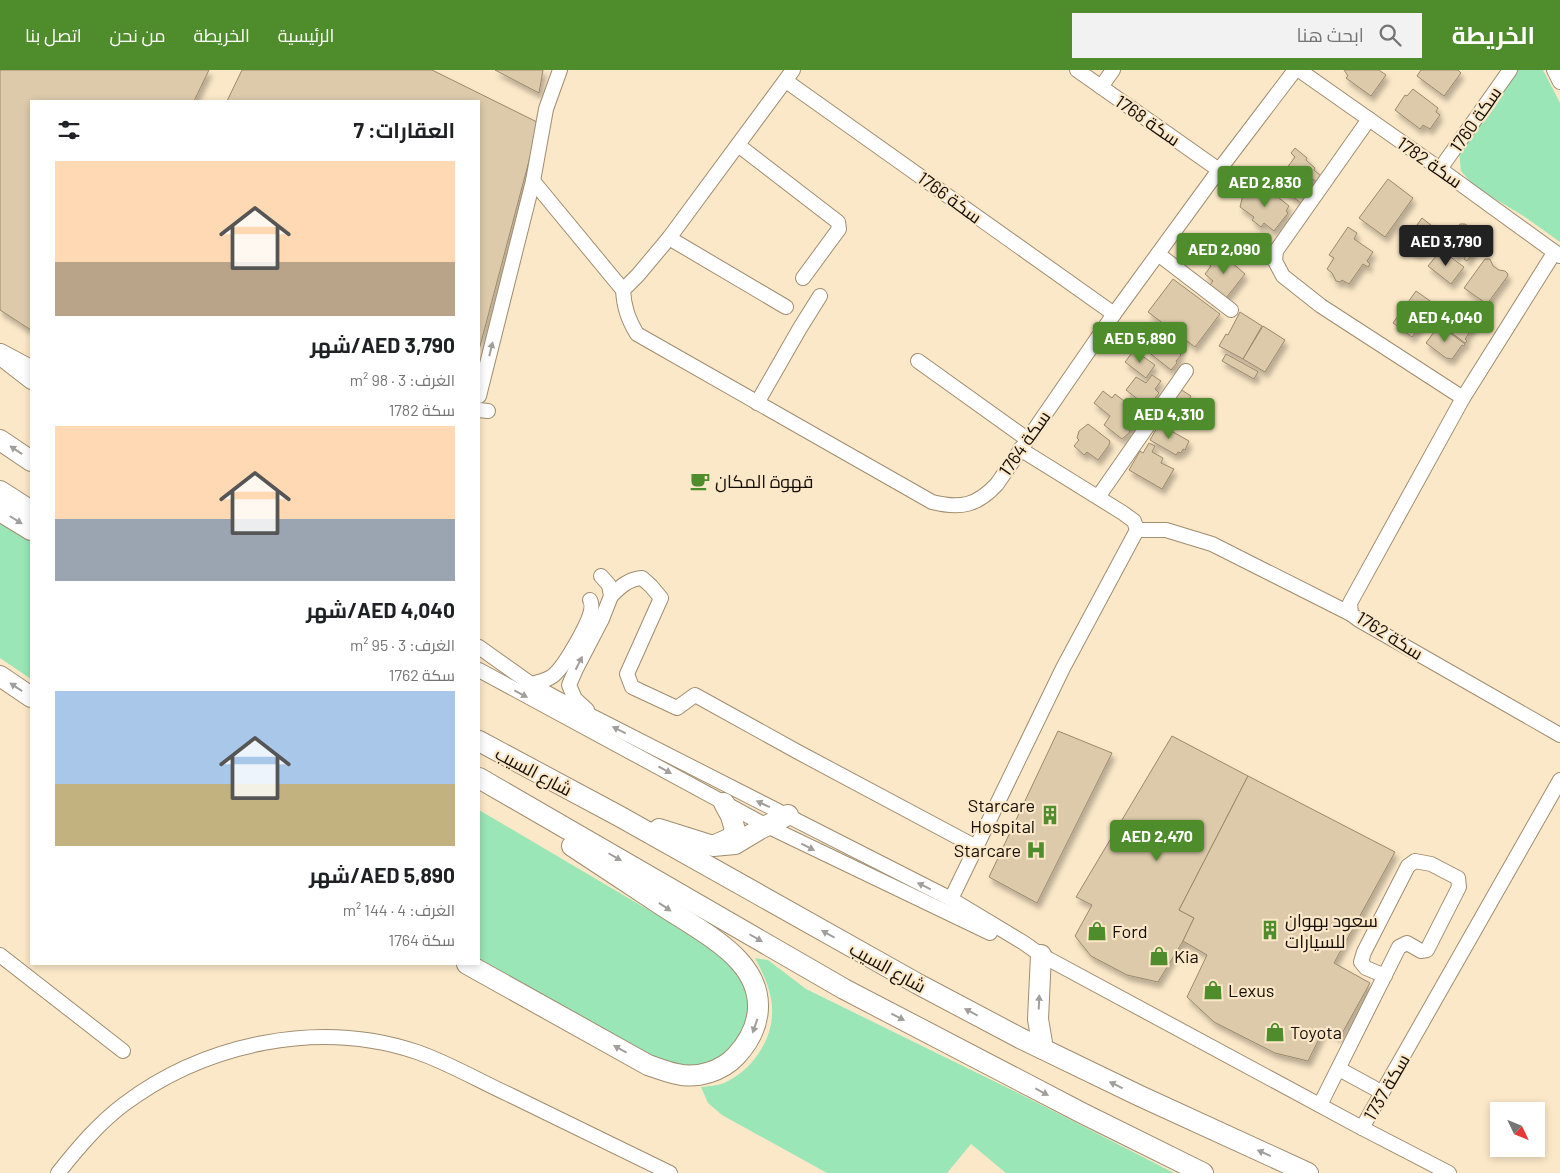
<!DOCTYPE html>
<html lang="ar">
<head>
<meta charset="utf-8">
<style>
  body { margin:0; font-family:Barlow,Cairo,sans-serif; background:#f2f2f2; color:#202124; direction:rtl; height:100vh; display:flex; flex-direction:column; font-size:19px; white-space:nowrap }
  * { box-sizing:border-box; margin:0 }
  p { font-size:16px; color:#757577 }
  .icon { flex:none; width:28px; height:28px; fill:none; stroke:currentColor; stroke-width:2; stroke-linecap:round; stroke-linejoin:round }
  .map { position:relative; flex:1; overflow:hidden; direction:ltr }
  .drawer { position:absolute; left:30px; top:30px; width:450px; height:865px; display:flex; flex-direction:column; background:#fff; border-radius:0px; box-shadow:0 2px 8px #0003; direction:rtl }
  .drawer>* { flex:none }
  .needle { width:32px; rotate:133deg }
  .fabs { position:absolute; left:1490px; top:1032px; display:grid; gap:10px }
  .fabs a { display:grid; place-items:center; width:55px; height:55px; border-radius:0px; background:#fff; box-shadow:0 2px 8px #0003; font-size:25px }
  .price { position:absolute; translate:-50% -42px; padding:0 11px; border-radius:5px; background:#4f8c2b; color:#fff; font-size:16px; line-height:32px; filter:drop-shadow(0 1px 2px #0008) }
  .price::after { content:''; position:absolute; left:50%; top:30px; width:15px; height:11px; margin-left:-8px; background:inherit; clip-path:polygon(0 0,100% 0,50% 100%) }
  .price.active { background:#222; color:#fff }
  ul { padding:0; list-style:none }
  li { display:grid; align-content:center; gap:10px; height:265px; padding:0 25px }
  li span { display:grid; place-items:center; height:155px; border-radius:0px; color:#555 }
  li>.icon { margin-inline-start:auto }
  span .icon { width:90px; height:90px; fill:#fffc; stroke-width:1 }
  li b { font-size:21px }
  h2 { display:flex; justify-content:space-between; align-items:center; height:60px; padding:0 25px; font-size:21px }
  header { display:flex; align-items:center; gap:30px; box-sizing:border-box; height:70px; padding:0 25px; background:#4f8c2b; color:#fff }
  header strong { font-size:24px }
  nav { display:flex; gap:28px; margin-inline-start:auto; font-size:18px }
  .search { width:350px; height:45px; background:#f2f2f2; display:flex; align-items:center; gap:12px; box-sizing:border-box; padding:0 18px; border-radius:0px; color:#757577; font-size:19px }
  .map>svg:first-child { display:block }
  .green { fill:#9ae6b7 }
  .building { fill:#ddcaab; stroke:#9b896c; filter:url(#shadow) }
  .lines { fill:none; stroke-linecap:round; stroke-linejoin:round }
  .minor-casing { stroke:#9f8d70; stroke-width:16 }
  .highway-casing { stroke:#9f8d70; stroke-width:22 }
  .minor { stroke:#fff; stroke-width:14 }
  .highway { stroke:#fff; stroke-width:20 }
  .oneway { fill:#a19e9b }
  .labels { text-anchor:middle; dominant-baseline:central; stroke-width:4.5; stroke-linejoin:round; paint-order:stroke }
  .street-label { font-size:18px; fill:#130d04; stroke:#fbe8c8 }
  .poi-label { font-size:18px; fill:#130d04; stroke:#fbe8c8; text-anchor:start }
</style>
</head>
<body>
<header>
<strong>الخريطة</strong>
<div class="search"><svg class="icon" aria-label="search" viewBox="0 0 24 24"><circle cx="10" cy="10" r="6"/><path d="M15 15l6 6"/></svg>ابحث هنا</div>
<nav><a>الرئيسية</a><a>الخريطة</a><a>من نحن</a><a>اتصل بنا</a></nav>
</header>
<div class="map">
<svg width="1560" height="1103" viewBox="0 0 1560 1103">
  <defs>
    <filter id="shadow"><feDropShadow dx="3" dy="5.5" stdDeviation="2.5" flood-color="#0004"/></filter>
  </defs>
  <rect width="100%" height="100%" fill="#fbe8c8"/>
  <g class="green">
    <path d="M1515,0H1543L1560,33V172L1525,147L1474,116L1461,101L1459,82Z"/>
    <path d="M0,449L31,468V609L0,588Z"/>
    <path d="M479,740L696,868C712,880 731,892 741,910C749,925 750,941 746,958C745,961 744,966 742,969C730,985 709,995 689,995C676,995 664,990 651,986L479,891Z"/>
    <path d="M755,888L768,890L806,919L1020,1024L1174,1103H1006L971,1074L947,1103H827L722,1045L708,1033L701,1017C708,1016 717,1016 724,1013C750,1002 772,972 772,943C773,924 764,905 755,888Z"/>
  </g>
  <g class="building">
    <path d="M0,0H209L194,31H31V260L0,240Z"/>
    <path d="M242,0H432L539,53L479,280V31H227Z"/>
    <path d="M495,0H543L539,23Z"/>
    <path d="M1344,0H1379L1386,5L1371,26L1346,8L1348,6Z"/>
    <path d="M1421,0H1458L1461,3L1444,26L1417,6Z"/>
    <path d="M1413,19L1438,38L1436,42L1440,45L1430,59L1423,55L1420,59L1395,40L1405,25L1407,26Z"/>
    <path d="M1295,78L1307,88L1306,90L1315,98L1314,100L1321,106L1317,112L1313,109L1306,119L1309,123L1301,133L1275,114L1295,87L1291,83Z"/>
    <path d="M1388,109L1413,128L1385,167L1359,148Z"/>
    <path d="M1254,117L1263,123L1268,119L1289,136L1286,141L1288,143L1274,161L1264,153L1261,157L1252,150L1254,147L1240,137L1243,125Z"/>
    <path d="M1422,148L1432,156L1430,159L1436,164L1423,183L1420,181L1417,184L1406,176L1411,168L1409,166Z"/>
    <path d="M1460,154H1465L1471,158L1469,161L1472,164L1467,171L1472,175L1470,177L1474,182L1467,191L1464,189L1466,186L1461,182L1456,186L1443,176Z"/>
    <path d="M1348,157L1357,163L1354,169L1373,182L1367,191L1370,194L1368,197L1363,194L1349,214L1342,210L1340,212L1336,211L1332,203L1327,199L1334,188L1329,185Z"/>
    <path d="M1441,180L1464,197L1451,214L1428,196Z"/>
    <path d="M1214,185L1220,189L1223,185L1245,204L1226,228L1210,215L1213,211L1205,204L1211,196L1207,193Z"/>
    <path d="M1485,189H1490L1493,196L1499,200L1505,201L1508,204L1507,207L1487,234L1464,218Z"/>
    <path d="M1173,209L1220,244L1195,277L1148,242Z"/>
    <path d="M1416,221L1433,233L1422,249L1424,251L1412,267L1393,253Z"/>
    <path d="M1453,236L1467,245L1466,248L1475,254L1465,269L1467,271L1465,273L1440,254Z"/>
    <path d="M1240,242L1262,256L1243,289L1219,276L1226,264L1228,265Z"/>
    <path d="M1439,255L1465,274L1464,276L1462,275L1452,289L1446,288L1426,273Z"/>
    <path d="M1263,256L1285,270L1265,302L1243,289Z"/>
    <path d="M1165,266L1181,278L1179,283L1181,285L1176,291L1177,293L1171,300L1147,281L1154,271L1159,269L1161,270Z"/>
    <path d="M1134,280L1155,295L1146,308L1125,292Z"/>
    <path d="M1226,284L1257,301L1258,302L1254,309L1222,291Z"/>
    <path d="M1152,305L1161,311L1155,319L1159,323L1148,337L1126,320L1136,307L1146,313Z"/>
    <path d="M1180,319L1191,326L1177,352L1162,344Z"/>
    <path d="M1103,321L1112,328L1115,324L1141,344L1129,360L1130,362L1122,369L1104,355L1110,346L1094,333Z"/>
    <path d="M1088,354L1110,371L1109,375L1098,390L1087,382L1084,385L1074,376L1079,370L1077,368L1079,361Z"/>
    <path d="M1159,354L1189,371L1185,380L1183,379L1181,383L1178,382L1176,385L1150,370Z"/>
    <path d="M1149,373L1155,376L1152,382L1163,388L1161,393L1174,399L1162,419L1129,400L1140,381L1143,383Z"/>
    <path d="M1058,661L1112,683L1037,833L989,807Z"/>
    <path d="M1172,666L1248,706L1179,840L1194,848L1183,871L1158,912L1127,905L1091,886L1075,866L1092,835L1076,827Z"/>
    <path d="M1248,706L1395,782L1334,893L1370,913L1340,967L1324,959L1308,991L1275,983L1214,952L1187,927L1207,885L1183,871L1194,848L1179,840Z"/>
  </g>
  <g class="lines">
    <defs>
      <g id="minor">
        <path d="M793,0L669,168L638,205L623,220C624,237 628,249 637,264L932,432C960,439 977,436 997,414L1114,244L1219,100L1295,0"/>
        <path d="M1077,0L1219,100"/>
        <path d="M1299,0L1440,99L1560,186"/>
        <path d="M1554,0L1560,12"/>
        <path d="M786,11L1114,244"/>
        <path d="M1101,17L1113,0"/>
        <path d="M1369,49L1276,181L1275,191L1283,206L1321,236L1463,328"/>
        <path d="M738,75L838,152L839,159L803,208"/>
        <path d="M1440,99L1510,0"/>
        <path d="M533,111L623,220"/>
        <path d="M669,168L786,237"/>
        <path d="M1554,183L1463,328L1350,533L1351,544L1359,550L1560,665"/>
        <path d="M1158,184L1231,240"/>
        <path d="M1,281L31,297"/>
        <path d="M0,288L31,312"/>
        <path d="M918,291L1027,369"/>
        <path d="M479,326L533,111L546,39L560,0"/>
        <path d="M757,333L800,258L820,226"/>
        <path d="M479,340L488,341"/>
        <path d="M1098,427L1186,301"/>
        <path d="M1137,460H1166L1212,474L1351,544"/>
        <path d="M611,526C620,517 628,509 642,508L651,516L661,528L627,604L632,617L677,638L695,625L798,682L976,777"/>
        <path d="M479,577L531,614L558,629L951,829L1024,873L1041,885L1362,1058L1560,710"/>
        <path d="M479,600L767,756L990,863"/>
        <path d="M531,614C539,612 550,610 556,603C566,593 588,555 591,541C592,536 592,534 590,530"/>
        <path d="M587,640L575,629L569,615L576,599L602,549L611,526L609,515L601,506"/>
        <path d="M951,829L1063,598L1137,460L1134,451L1123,443L1020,379"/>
        <path d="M0,885L123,981"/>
        <path d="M1339,999L1374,1018"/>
        <path d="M1320,1035L1399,877L1407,873L1421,881L1427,880L1459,817L1458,808L1431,794L1415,791L1408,796L1364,882L1361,892L1366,898L1385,906"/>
        <path d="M1362,1058L1449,1103"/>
        <path d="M58,1103C78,1078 98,1054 123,1035C205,973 319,949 417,982C449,993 479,1011 510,1025C563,1051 616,1077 670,1103"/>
      </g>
      <g id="highway">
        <path d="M0,370L31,391"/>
        <path d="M0,421L31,441"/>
        <path d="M0,441L31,460"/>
        <path d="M0,606L31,627"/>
        <path d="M479,671L619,746L918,914L1020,968L1140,1026L1308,1103"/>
        <path d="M479,708L844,919L1082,1043L1203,1103"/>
        <path d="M659,759L713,776L735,774L760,759L788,745"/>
        <path d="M715,775L731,768L735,760L731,746L724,733"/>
        <path d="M1041,885L1038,949L1043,979"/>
        <path d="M467,894L648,995C657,998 667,1002 677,1004C697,1009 722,1001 736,986C762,958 767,923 740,892C722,871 686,851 663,836C633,816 602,796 572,776"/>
      </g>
    </defs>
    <use href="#minor" class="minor-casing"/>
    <use href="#highway" class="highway-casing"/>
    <use href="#minor" class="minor"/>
    <use href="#highway" class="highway"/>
  </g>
  <defs><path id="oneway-solid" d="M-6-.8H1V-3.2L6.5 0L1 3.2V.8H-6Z" transform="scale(1.25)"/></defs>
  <g class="oneway">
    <use href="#oneway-solid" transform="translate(491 279) rotate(-76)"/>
    <use href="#oneway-solid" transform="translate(16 380) rotate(-146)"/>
    <use href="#oneway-solid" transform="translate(16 450) rotate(32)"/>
    <use href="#oneway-solid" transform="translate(579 593) rotate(-63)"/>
    <use href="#oneway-solid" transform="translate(16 617) rotate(-146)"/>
    <use href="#oneway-solid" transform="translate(521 624) rotate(28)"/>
    <use href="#oneway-solid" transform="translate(619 660) rotate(-153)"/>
    <use href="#oneway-solid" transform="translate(665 700) rotate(29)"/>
    <use href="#oneway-solid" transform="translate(763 734) rotate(-155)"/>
    <use href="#oneway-solid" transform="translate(808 777) rotate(27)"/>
    <use href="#oneway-solid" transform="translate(615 787) rotate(30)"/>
    <use href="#oneway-solid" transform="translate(924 816) rotate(-154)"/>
    <use href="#oneway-solid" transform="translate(665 837) rotate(34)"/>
    <use href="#oneway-solid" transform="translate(828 864) rotate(-151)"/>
    <use href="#oneway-solid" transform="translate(756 868) rotate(30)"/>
    <use href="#oneway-solid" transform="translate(1039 932) rotate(-88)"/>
    <use href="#oneway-solid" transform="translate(971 942) rotate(-152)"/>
    <use href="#oneway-solid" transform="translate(898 947) rotate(27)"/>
    <use href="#oneway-solid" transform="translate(755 956) rotate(109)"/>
    <use href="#oneway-solid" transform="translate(620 979) rotate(-151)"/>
    <use href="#oneway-solid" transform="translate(1116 1015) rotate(-154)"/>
    <use href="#oneway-solid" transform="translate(1042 1022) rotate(28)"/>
    <use href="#oneway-solid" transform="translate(1264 1083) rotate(-156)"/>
  </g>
  <defs>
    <symbol id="cafe-bare" viewBox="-9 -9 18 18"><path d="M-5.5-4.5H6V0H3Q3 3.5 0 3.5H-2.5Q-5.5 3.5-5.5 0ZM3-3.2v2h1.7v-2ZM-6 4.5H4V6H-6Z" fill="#4f8c2b" stroke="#fbe8c8" stroke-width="2.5" paint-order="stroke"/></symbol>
    <symbol id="building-bare" viewBox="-9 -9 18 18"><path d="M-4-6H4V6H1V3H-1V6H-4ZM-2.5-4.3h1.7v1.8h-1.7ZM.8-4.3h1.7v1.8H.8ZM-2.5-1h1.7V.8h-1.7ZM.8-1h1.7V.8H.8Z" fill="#4f8c2b" stroke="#fbe8c8" stroke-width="2.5" paint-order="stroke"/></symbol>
    <symbol id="hospital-bare" viewBox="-9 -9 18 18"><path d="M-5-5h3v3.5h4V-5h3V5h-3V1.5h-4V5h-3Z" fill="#4f8c2b" stroke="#fbe8c8" stroke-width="2.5" paint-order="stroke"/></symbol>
    <symbol id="shop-bare" viewBox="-9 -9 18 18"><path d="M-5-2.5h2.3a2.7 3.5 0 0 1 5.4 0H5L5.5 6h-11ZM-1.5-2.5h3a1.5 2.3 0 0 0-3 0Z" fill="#4f8c2b" stroke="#fbe8c8" stroke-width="2.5" paint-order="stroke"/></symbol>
  </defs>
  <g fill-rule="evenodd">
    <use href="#cafe-bare" x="686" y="397" width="28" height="28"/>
    <use href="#building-bare" x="1036" y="731" width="28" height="28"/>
    <use href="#hospital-bare" x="1022" y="766" width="28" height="28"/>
    <use href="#building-bare" x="1256" y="846" width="28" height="28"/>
    <use href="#shop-bare" x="1083" y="847" width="28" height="28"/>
    <use href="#shop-bare" x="1145" y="872" width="28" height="28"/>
    <use href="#shop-bare" x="1199" y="906" width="28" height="28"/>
    <use href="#shop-bare" x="1261" y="948" width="28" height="28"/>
  </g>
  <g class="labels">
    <g class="street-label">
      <text transform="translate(1475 49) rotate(-55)">سكة 1760</text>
      <text transform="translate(1148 50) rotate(35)">سكة 1768</text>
      <text transform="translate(1430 92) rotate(35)">سكة 1782</text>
      <text transform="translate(950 127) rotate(36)">سكة 1766</text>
      <text transform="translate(1024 373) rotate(-55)">سكة 1764</text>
      <text transform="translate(1390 565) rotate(32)">سكة 1762</text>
      <text transform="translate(534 701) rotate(28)">شارع السيب</text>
      <text transform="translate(888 897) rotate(29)">شارع السيب</text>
      <text transform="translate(1386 1017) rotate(-60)">سكة 1737</text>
    </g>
    <g class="poi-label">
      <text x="715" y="411">قهوة المكان</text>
      <text x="1035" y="735" text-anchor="end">Starcare<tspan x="1035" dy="21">Hospital</tspan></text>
      <text x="1021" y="780" text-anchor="end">Starcare</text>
      <text x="1285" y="850">سعود بهوان<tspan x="1285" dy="21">للسيارات</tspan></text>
      <text x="1112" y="861">Ford</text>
      <text x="1174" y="886">Kia</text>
      <text x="1228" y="920">Lexus</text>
      <text x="1290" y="962">Toyota</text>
    </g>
  </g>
</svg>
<div class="fabs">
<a><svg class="needle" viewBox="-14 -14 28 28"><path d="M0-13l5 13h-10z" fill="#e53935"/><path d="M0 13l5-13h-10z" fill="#757577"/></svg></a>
</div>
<b class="price" style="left:1265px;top:138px">AED 2,830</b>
<b class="price active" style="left:1446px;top:197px">AED 3,790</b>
<b class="price" style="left:1224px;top:205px">AED 2,090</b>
<b class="price" style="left:1445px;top:273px">AED 4,040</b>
<b class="price" style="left:1140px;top:294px">AED 5,890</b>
<b class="price" style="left:1169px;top:370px">AED 4,310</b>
<b class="price" style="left:1157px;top:792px">AED 2,470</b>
<section class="drawer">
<h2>العقارات: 7<svg class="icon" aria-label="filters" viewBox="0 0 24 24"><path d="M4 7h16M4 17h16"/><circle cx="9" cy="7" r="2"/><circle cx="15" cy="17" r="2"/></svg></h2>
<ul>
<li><span style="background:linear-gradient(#ffd9b3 65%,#b9a48a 0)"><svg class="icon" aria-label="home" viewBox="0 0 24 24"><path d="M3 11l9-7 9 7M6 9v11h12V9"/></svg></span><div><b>AED 3,790/شهر</b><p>الغرف: 3 · 98 m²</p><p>سكة 1782</p></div></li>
<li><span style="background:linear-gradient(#ffd9b3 60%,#9aa5b1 0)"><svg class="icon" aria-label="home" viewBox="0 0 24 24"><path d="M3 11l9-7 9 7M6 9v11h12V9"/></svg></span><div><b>AED 4,040/شهر</b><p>الغرف: 3 · 95 m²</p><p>سكة 1762</p></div></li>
<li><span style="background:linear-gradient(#a9c7e8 60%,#c2b280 0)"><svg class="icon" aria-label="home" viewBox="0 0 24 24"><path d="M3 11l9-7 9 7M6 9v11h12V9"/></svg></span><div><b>AED 5,890/شهر</b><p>الغرف: 4 · 144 m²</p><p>سكة 1764</p></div></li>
</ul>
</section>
</div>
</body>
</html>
